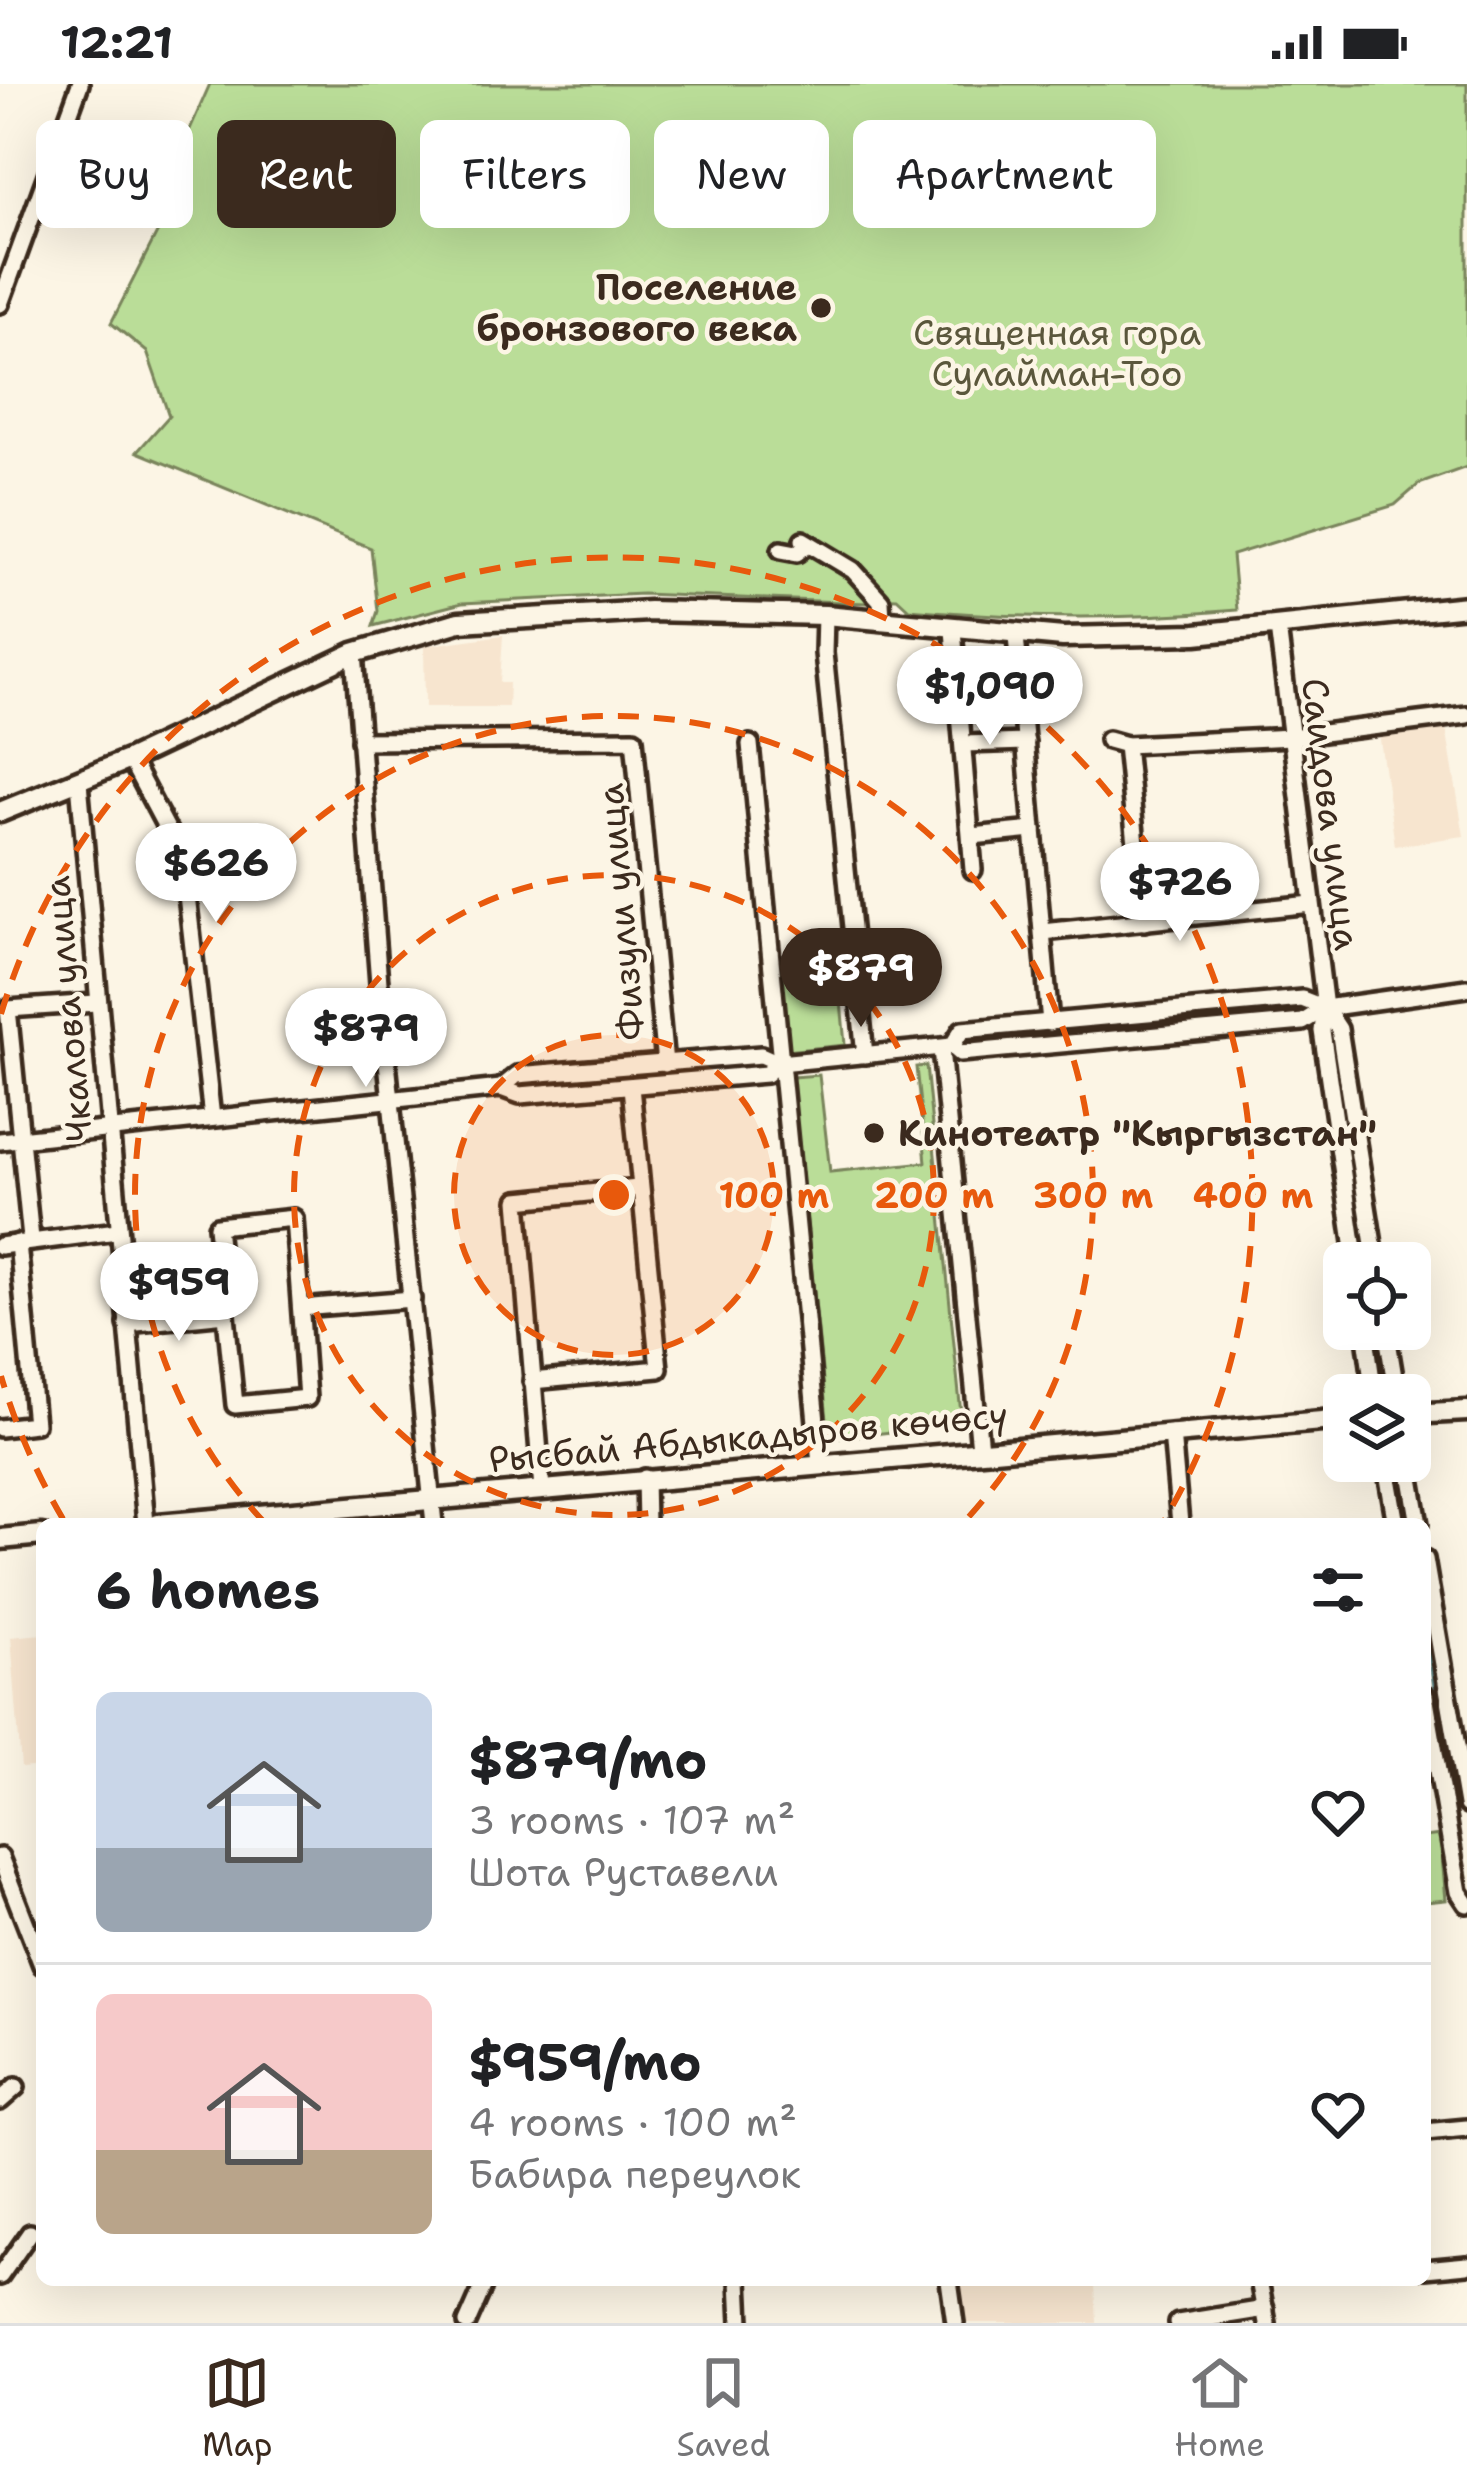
<!DOCTYPE html>
<html lang="en">
<head>
<meta charset="utf-8">
<style>
  body { margin:0; font-family:"Shantell Sans",sans-serif; background:#f6f6f6; color:#202124; height:100vh; display:flex; flex-direction:column; font-size:45px; white-space:nowrap }
  * { box-sizing:border-box; margin:0 }
  p { font-size:39px; color:#757577 }
  .icon { flex:none; width:66px; height:66px; fill:none; stroke:currentColor; stroke-width:2; stroke-linecap:round; stroke-linejoin:round }
  .map { position:relative; flex:1; overflow:hidden }
  .side { position:absolute; left:36px; top:1434px; width:1395px; height:768px; display:flex; flex-direction:column; background:#fff; border-radius:18px; box-shadow:0 12px 48px #0002 }
  .side>* { flex:none }
  .top-card { position:absolute; left:36px; top:36px; width:1395px; height:108px; display:flex; gap:24px }
  .fabs { position:absolute; left:1323px; top:1158px; display:grid; gap:24px }
  .fabs a { display:grid; place-items:center; width:108px; height:108px; border-radius:18px; background:#fff; box-shadow:0 12px 48px #0002; font-size:60px }
  .price { position:absolute; translate:-50% -102px; padding:0 27px; border-radius:42px; background:#fff; color:#222; font-size:39px; line-height:78px; filter:drop-shadow(0 3px 6px #0008) }
  .price::after { content:''; position:absolute; left:50%; top:72px; width:36px; height:27px; margin-left:-18px; background:inherit; clip-path:polygon(0 0,100% 0,50% 100%) }
  .price.current { background:#3b2a1e; color:#fff }
  ul { padding:0; list-style:none }
  li { display:flex; align-items:center; gap:36px; height:300px; padding:0 60px }
  li+li { border-top:3px solid #e0e0e0 }
  li span { display:grid; place-items:center; flex:none; width:336px; height:240px; border-radius:18px; color:#555 }
  li>.icon { margin-inline-start:auto }
  span .icon { width:144px; height:144px; fill:#fffc; stroke-width:1 }
  li b { font-size:51px }
  h2 { display:flex; justify-content:space-between; align-items:center; height:144px; padding:0 60px; font-size:51px }
  .pill { padding:0 42px; border-radius:18px; background:#fff; box-shadow:0 12px 48px #0002; font-size:42px; line-height:108px }
  .pill.current { background:#3b2a1e; color:#fff }
  .status { display:flex; justify-content:space-between; align-items:center; height:84px; padding:0 60px; background:#fff; direction:ltr }
  .status svg { height:33px; fill:currentColor }
  .tabs { display:flex; justify-content:space-around; align-items:center; height:168px; border-top:3px solid #e0e0e0; background:#fff; font-size:33px; color:#757577 }
  .tabs a { display:grid; justify-items:center; gap:6px }
  .tabs .current { color:#3b2a1e }
  .map>svg:first-child { display:block }
  .built { fill:#f7e5cf }
  .green { fill:#badd98; stroke:#7a845b; stroke-width:3 }
  .lines { fill:none; stroke-linecap:round; stroke-linejoin:round }
  .stream { stroke:#608a8b; stroke-width:3 }
  .minor-casing { stroke:#3b2a1e; stroke-width:24 }
  .major-casing { stroke:#3b2a1e; stroke-width:27 }
  .minor { stroke:#fcf5e5; stroke-width:15 }
  .major { stroke:#fcf5e5; stroke-width:18 }
  .ring { fill:none; stroke:#e8590c; stroke-width:6; stroke-dasharray:21 15 }
  .poi-dot { fill:#3b2a1e; stroke:#fcf5e5; stroke-width:4.5 }
  .labels { text-anchor:middle; dominant-baseline:central; stroke-width:9; stroke-linejoin:round; paint-order:stroke }
  .poi-label { font-size:36px; font-weight:bold; fill:#3b2a1e; stroke:#fcf5e5; text-anchor:end }
  .park-label { font-size:36px; fill:#5b573c; stroke:#fcf5e5 }
  .street-label { font-size:36px; fill:#3b2a1e; stroke:#fcf5e5 }
  .centre { fill:#e8590c; stroke:#fcf5e5; stroke-width:6 }
  .ring-label { font-size:36px; text-anchor:middle; font-weight:bold; fill:#e8590c; stroke:#fcf5e5; stroke-width:9; stroke-linejoin:round; paint-order:stroke }
</style>
</head>
<body>
<div class="status"><b>12:21</b><svg viewBox="0 0 49 12"><path d="M0 12V9h3v3zM5 12V6h3v6zM10 12V3h3v9zM15 12V0h3v12zM26 1h20v11H26zM47 4h2v5h-2z"/></svg></div>
<div class="map">
<svg width="1467" height="2239" viewBox="0 0 1467 2239">
  <rect width="100%" height="100%" fill="#fcf5e5"/>
  <filter id="ink" filterUnits="userSpaceOnUse"><feTurbulence type="fractalNoise" baseFrequency=".00833" numOctaves="2"/><feDisplacementMap in="SourceGraphic" scale="24" xChannelSelector="R" yChannelSelector="G"/><feConvolveMatrix kernelMatrix="1 2 1 2 8 2 1 2 1" color-interpolation-filters="sRGB"/></filter>
  <g filter="url(#ink)">
    <g class="built">
      <path d="M503,551L500,599H509L508,623H425L424,562Z"/>
      <path d="M1445,637L1464,752L1395,762L1378,641Z"/>
      <path d="M42,1550V1682L21,1684L11,1553Z"/>
      <path d="M958,2196H1134L1095,2200L1097,2239H963Z"/>
    </g>
    <g class="green">
      <path d="M210,0H1467V383L1419,400L1395,421L1232,471L1237,526C1126,536 1020,535 909,525L897,514L864,513L867,519L642,510L462,519L373,542L378,527L371,464L137,368L169,332L147,268L111,239L159,145L172,86Z"/>
      <path d="M837,873L845,961L785,967L777,880Z"/>
      <path d="M926,982L962,1340L829,1355L792,993L819,991L830,1088L926,1078L916,983Z"/>
      <path d="M1440,1751L1446,1816L1425,1818V1753Z"/>
    </g>
    <g class="lines">
      <g class="stream">
        <path d="M1336,976L1364,1179"/>
        <path d="M1373,1245L1382,1310"/>
        <path d="M1397,1377L1408,1440"/>
        <path d="M1425,1547L1467,1804"/>
      </g>
      <defs>
        <g id="minor">
          <path d="M0,220L80,0"/>
          <path d="M803,456L853,486L881,517L882,536"/>
          <path d="M781,466L797,469L807,461"/>
          <path d="M825,531L824,569L865,971"/>
          <path d="M1278,543L1325,924L1322,947L1356,1179"/>
          <path d="M953,546L973,786"/>
          <path d="M1016,552L1050,939"/>
          <path d="M354,569L379,899L434,1440"/>
          <path d="M1108,656L1126,661L1291,653L1467,631"/>
          <path d="M360,657L634,655L665,980"/>
          <path d="M750,660L820,1379"/>
          <path d="M964,660L1026,658"/>
          <path d="M1126,661L1144,838"/>
          <path d="M130,675L183,775L212,1034"/>
          <path d="M79,698L146,1440"/>
          <path d="M972,752L1033,746"/>
          <path d="M1043,848L1311,820"/>
          <path d="M1325,924L1339,945L1376,1179"/>
          <path d="M952,962L962,946L1302,915L1325,924"/>
          <path d="M941,965L980,1365"/>
          <path d="M501,1004L517,991L761,971L779,979L952,962L960,969L1303,938L1325,924L1467,904"/>
          <path d="M0,1057L501,1004L520,1011L766,990L779,979"/>
          <path d="M294,1134L307,1314L235,1321L217,1142Z"/>
          <path d="M31,1155L8,925L96,919"/>
          <path d="M0,1162L117,1147"/>
          <path d="M301,1224L412,1215"/>
          <path d="M127,1240L226,1230"/>
          <path d="M1365,1245L1374,1311"/>
          <path d="M1386,1245L1397,1311"/>
          <path d="M532,1297L659,1285L631,1003"/>
          <path d="M0,1344L35,1340L18,1159"/>
          <path d="M1172,1349L1180,1440"/>
          <path d="M1385,1377L1396,1440"/>
          <path d="M1408,1377L1419,1440"/>
          <path d="M645,1394L646,1440"/>
          <path d="M542,1405L518,1116L638,1104"/>
          <path d="M1425,1475L1467,1721"/>
          <path d="M1425,1611L1459,1808L1467,1820"/>
          <path d="M0,1773L42,1881"/>
          <path d="M0,2017L16,2003"/>
          <path d="M1425,2048L1467,2044"/>
          <path d="M1425,2185L1467,2181"/>
          <path d="M0,2192L30,2149"/>
          <path d="M739,2196L741,2239"/>
          <path d="M949,2196L955,2239"/>
          <path d="M1259,2196L1267,2239"/>
          <path d="M467,2239L486,2196"/>
          <path d="M1178,2239L1265,2225"/>
        </g>
        <g id="major">
          <path d="M0,728L130,675L354,569L459,538L649,527L825,531L1063,553L1196,550L1467,522"/>
          <path d="M1410,1330L1467,1327"/>
          <path d="M158,1440L1344,1335"/>
          <path d="M0,1455L42,1451"/>
        </g>
      </defs>
      <use href="#minor" class="minor-casing"/>
      <use href="#major" class="major-casing"/>
      <use href="#minor" class="minor"/>
      <use href="#major" class="major"/>
    </g>
  </g>
  <circle cx="614" cy="1111" r="160" fill="#e8590c" fill-opacity=".12"/>
  <g class="ring">
    <circle cx="614" cy="1111" r="160"/>
    <circle cx="614" cy="1111" r="320"/>
    <path d="M264 1438A479 479 0 1 1 964 1438"/>
    <path d="M63 1435A639 639 0 0 1 1 1292M1 930A639 639 0 1 1 1165 1435"/>
  </g>
  <g class="poi-dot">
    <circle cx="821" cy="224" r="12"/>
    <circle cx="874" cy="1049" r="12"/>
  </g>
  <g class="labels">
    <g class="poi-label">
      <text x="797" y="203">Поселение<tspan x="797" dy="41">бронзового века</tspan></text>
      <text x="898" y="1049" text-anchor="start">Кинотеатр "Кыргызстан"</text>
    </g>
    <g class="park-label">
      <text x="1057" y="248">Священная гора<tspan x="1057" dy="41">Сулайман-Тоо</tspan></text>
    </g>
    <g class="street-label">
      <text transform="translate(1331 730) rotate(83)">Саидова улица</text>
      <text transform="translate(621 828) rotate(-95)">Физули улица</text>
      <text transform="translate(68 925) rotate(-95)">Чкалова улица</text>
      <text transform="translate(748 1353) rotate(-5)">Рысбай Абдыкадыров көчөсү</text>
    </g>
  </g>
  <circle cx="614" cy="1111" r="18" class="centre"/>
  <g class="ring-label">
    <text x="774" y="1124">100 m</text>
    <text x="934" y="1124">200 m</text>
    <text x="1093" y="1124">300 m</text>
    <text x="1253" y="1124">400 m</text>
  </g>
</svg>
<div class="fabs">
<a><svg class="icon" aria-label="locate" viewBox="0 0 24 24"><circle cx="12" cy="12" r="6"/><path d="M12 2v4M12 18v4M2 12h4M18 12h4"/></svg></a>
<a><svg class="icon" aria-label="layers" viewBox="0 0 24 24"><path d="M12 4l9 5-9 5-9-5zM3 14l9 5 9-5"/></svg></a>
</div>
<b class="price" style="left:990px;top:664px">$1,090</b>
<b class="price" style="left:216px;top:841px">$626</b>
<b class="price" style="left:1180px;top:860px">$726</b>
<b class="price current" style="left:861px;top:946px">$879</b>
<b class="price" style="left:366px;top:1006px">$879</b>
<b class="price" style="left:179px;top:1260px">$959</b>
<div class="top-card">
<a class="pill">Buy</a>
<a class="pill current">Rent</a>
<a class="pill">Filters</a>
<a class="pill">New</a>
<a class="pill">Apartment</a>
</div>
<section class="side">
<h2>6 homes<svg class="icon" aria-label="filters" viewBox="0 0 24 24"><path d="M4 7h16M4 17h16"/><circle cx="9" cy="7" r="2"/><circle cx="15" cy="17" r="2"/></svg></h2>
<ul>
<li><span style="background:linear-gradient(#c9d6e8 65%,#9aa5b1 0)"><svg class="icon" aria-label="home" viewBox="0 0 24 24"><path d="M3 11l9-7 9 7M6 9v11h12V9"/></svg></span><div><b>$879/mo</b><p>3 rooms · 107 m²</p><p>Шота Руставели</p></div><svg class="icon" aria-label="heart" viewBox="0 0 24 24"><path d="M12 20l-8-8c-3-5 5-10 8-4 3-6 11-1 8 4z"/></svg></li>
<li><span style="background:linear-gradient(#f6c9c9 65%,#b9a48a 0)"><svg class="icon" aria-label="home" viewBox="0 0 24 24"><path d="M3 11l9-7 9 7M6 9v11h12V9"/></svg></span><div><b>$959/mo</b><p>4 rooms · 100 m²</p><p>Бабира переулок</p></div><svg class="icon" aria-label="heart" viewBox="0 0 24 24"><path d="M12 20l-8-8c-3-5 5-10 8-4 3-6 11-1 8 4z"/></svg></li>
</ul>
</section>
</div>
<nav class="tabs">
<a class="current"><svg class="icon" aria-label="map" viewBox="0 0 24 24"><path d="M3 6l6-2 6 2 6-2v14l-6 2-6-2-6 2zM9 4v14M15 6v14"/></svg>Map</a>
<a><svg class="icon" aria-label="saved" viewBox="0 0 24 24"><path d="M7 4h10v16l-5-4-5 4z"/></svg>Saved</a>
<a><svg class="icon" aria-label="home" viewBox="0 0 24 24"><path d="M3 11l9-7 9 7M6 9v11h12V9"/></svg>Home</a>
</nav>
</body>
</html>
